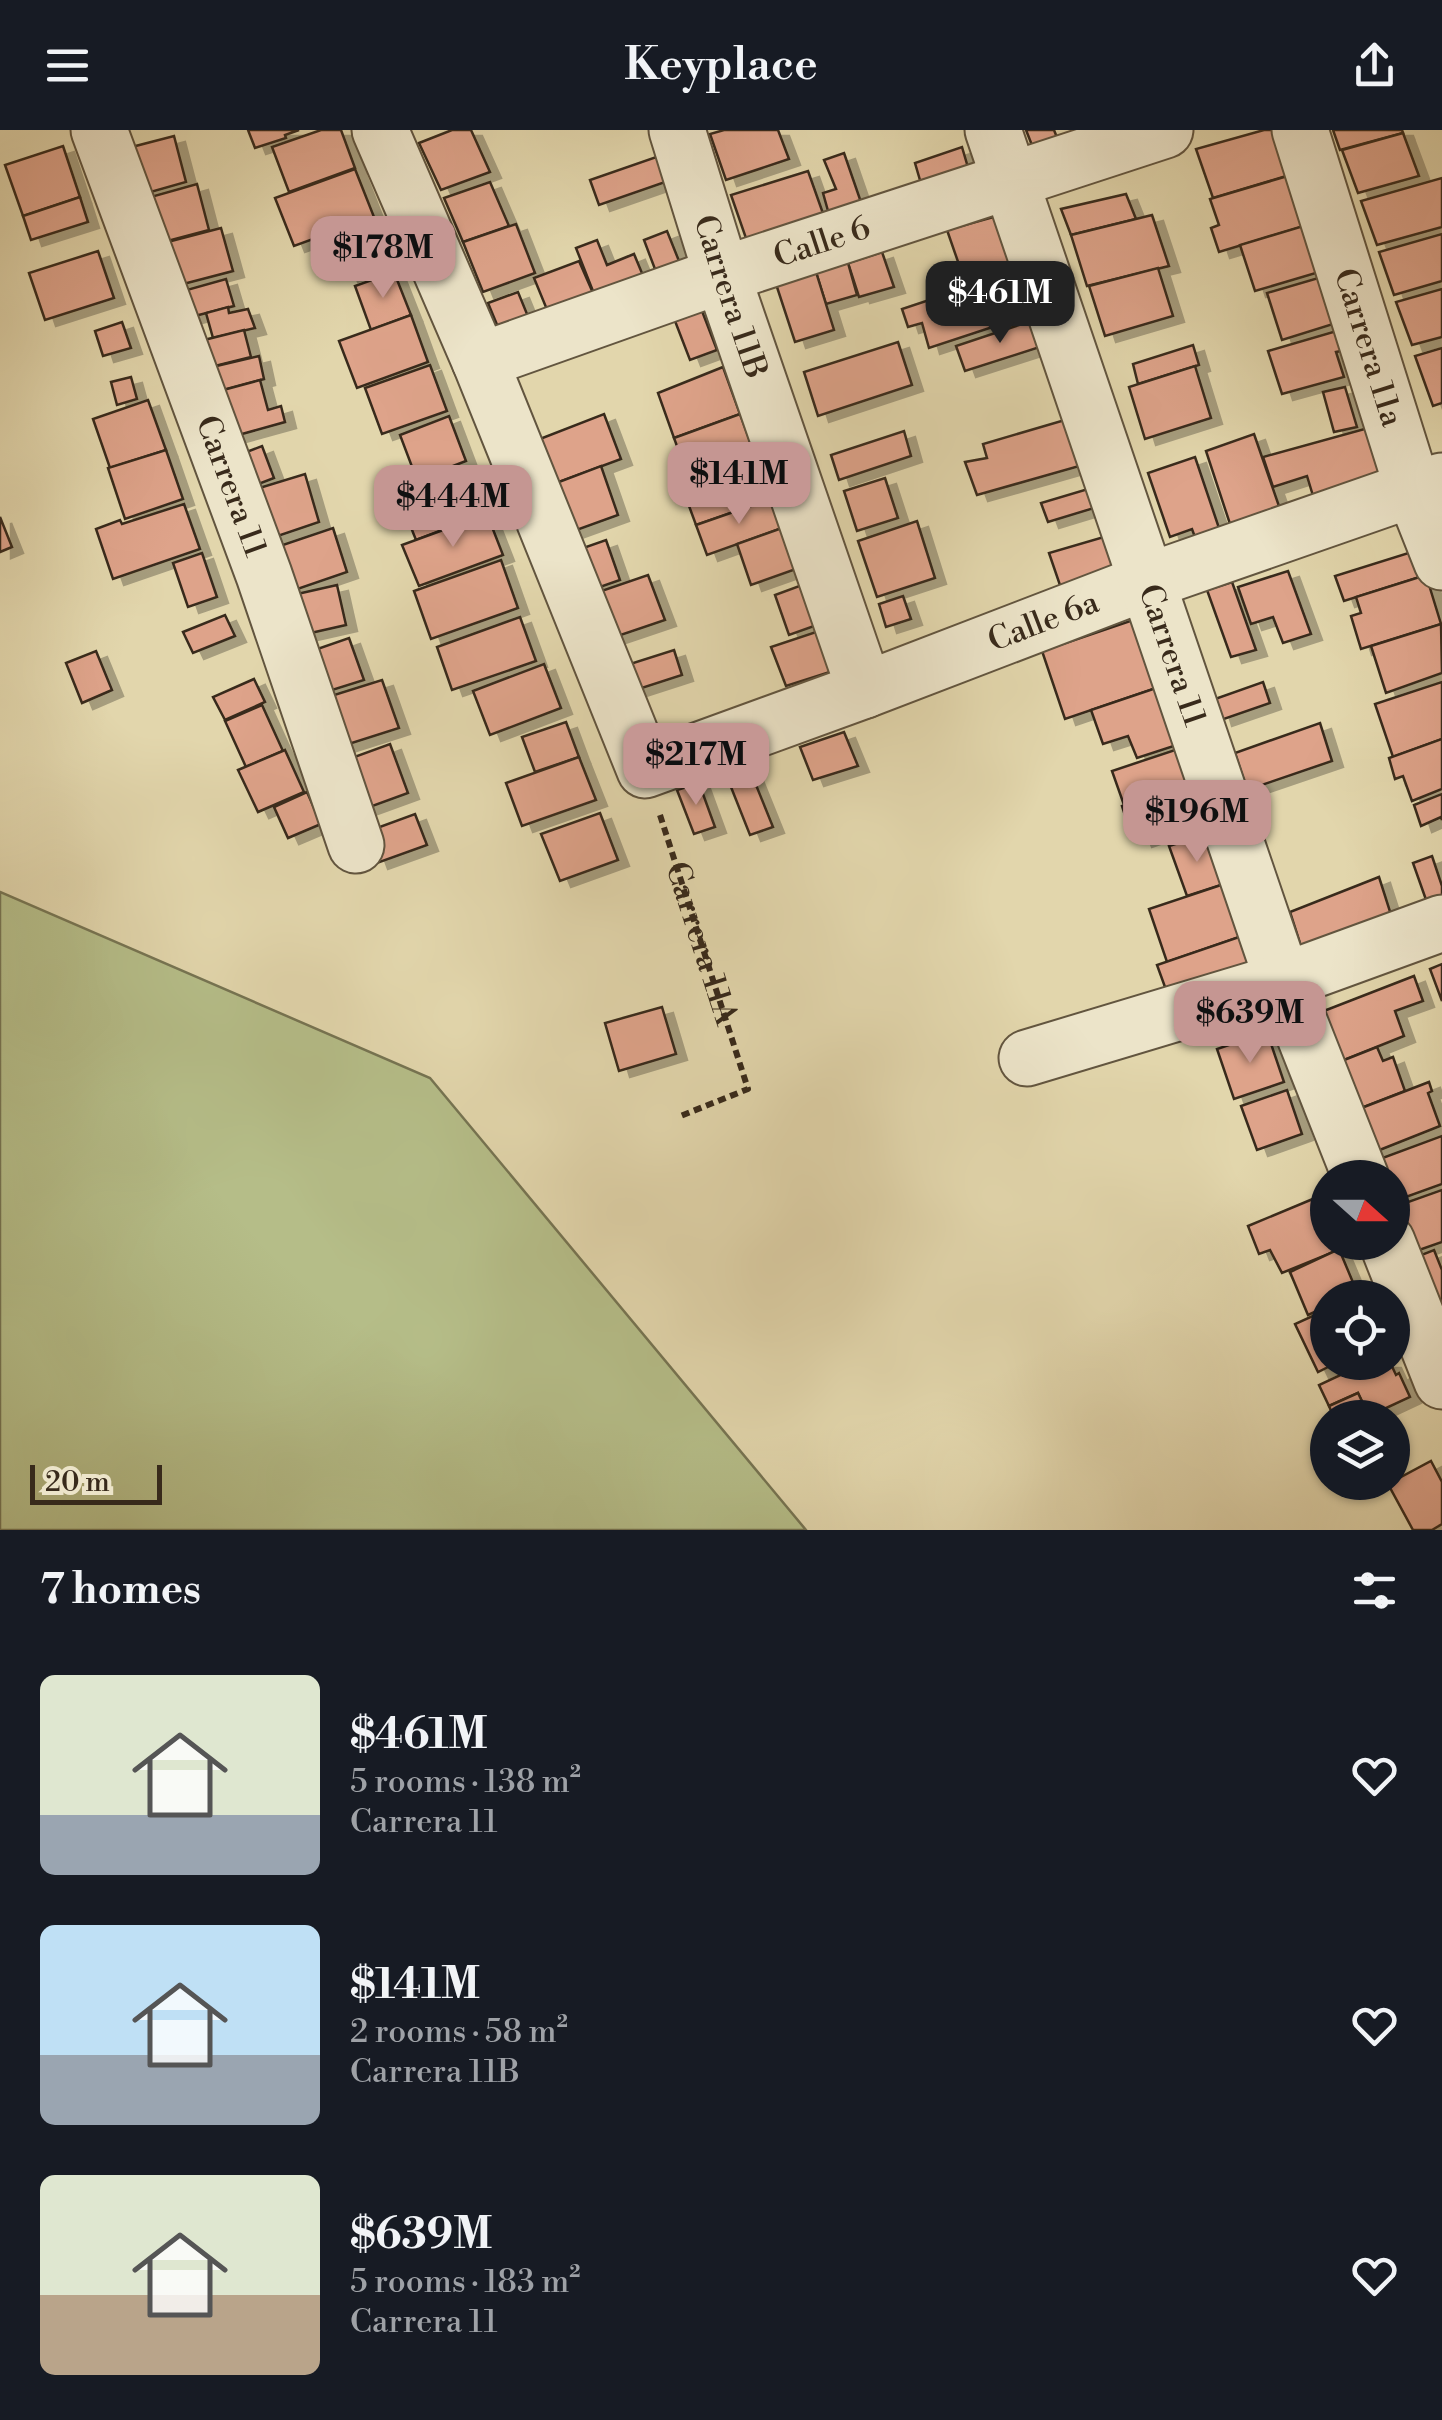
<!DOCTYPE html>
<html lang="en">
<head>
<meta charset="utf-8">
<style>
  body { margin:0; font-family:"Libre Bodoni",serif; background:#242831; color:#f1f3f6; height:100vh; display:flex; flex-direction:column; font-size:38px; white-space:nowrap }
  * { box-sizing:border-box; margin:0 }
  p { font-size:32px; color:#9ea1a6 }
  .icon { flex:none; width:55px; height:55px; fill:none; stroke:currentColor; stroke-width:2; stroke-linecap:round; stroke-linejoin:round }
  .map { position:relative; height:1400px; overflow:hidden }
  .side { display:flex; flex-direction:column; background:#171b24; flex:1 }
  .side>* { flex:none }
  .needle { width:65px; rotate:111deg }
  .tools { position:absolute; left:1310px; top:1030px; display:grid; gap:20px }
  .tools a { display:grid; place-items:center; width:100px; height:100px; border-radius:50%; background:#171b24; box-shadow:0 2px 8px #0004; font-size:50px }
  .scale { position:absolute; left:30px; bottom:25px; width:132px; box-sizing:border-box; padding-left:10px; border:5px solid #382a1b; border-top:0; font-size:28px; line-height:35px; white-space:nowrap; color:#382a1b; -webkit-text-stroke:8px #ece4c9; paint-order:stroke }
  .price { position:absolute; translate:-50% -85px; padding:0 22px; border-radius:20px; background:#c59692; color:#111; font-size:32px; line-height:65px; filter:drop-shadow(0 2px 5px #0008) }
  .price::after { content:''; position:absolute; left:50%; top:60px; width:30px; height:22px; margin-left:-15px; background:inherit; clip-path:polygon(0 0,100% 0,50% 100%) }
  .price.current { background:#222; color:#fff }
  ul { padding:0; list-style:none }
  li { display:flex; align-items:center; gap:30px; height:250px; padding:0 40px }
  li span { display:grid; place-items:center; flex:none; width:280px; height:200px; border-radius:15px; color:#555 }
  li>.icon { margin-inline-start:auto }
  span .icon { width:120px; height:120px; fill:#fffc; stroke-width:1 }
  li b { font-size:42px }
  h2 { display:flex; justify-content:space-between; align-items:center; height:120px; padding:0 40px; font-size:42px }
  header { display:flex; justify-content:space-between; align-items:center; height:130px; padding:0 40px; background:#171b24; font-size:45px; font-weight:600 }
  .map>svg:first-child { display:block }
  .green { fill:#b5bd88; stroke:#767452; stroke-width:2.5 }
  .building { fill:#dea38a; stroke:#382a1b; stroke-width:2.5; filter:url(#shadow) }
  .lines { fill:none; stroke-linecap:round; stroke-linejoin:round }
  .minor-casing { stroke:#62553f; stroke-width:59 }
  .path { stroke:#382a1b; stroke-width:6; stroke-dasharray:8 5; stroke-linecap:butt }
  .minor { stroke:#ece4c9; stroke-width:55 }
  .labels { text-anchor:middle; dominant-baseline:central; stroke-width:8; stroke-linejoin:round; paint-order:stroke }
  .street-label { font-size:32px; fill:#382a1b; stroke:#ece4c9 }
</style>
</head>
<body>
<header><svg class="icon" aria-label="menu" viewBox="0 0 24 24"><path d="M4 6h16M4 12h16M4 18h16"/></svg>Keyplace<svg class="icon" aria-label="share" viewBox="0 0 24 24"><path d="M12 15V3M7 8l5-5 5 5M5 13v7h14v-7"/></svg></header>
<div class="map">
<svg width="1442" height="1400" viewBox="0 0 1442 1400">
  <defs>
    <filter id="shadow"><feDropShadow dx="11" dy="6" stdDeviation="0" flood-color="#0004"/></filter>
  </defs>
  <rect width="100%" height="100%" fill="#e2d6ac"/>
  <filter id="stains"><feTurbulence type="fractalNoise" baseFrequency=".002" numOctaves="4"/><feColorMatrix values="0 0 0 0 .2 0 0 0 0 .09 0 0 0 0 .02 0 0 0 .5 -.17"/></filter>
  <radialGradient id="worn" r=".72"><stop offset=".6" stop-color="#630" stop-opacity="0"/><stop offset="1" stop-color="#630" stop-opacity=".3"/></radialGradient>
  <path class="green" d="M0,762L430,948L806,1400H0Z"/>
  <g class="building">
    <path d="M248,0H299L285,5L286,8L255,18Z"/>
    <path d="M321,0H341L355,38L289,62L272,17Z"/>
    <path d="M452,0H471L490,42L441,60L419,13Z"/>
    <path d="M724,0H778L789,29L726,50L710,4Z"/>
    <path d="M1026,0H1054L1060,15L1035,23Z"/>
    <path d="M1264,0H1278L1293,44L1213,68L1196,19Z"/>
    <path d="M1333,0H1402L1403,3L1340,20Z"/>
    <path d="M1403,3L1419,46L1358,63L1342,20Z"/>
    <path d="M174,6L186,52L140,65L128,18Z"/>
    <path d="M63,16L80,67L23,86L5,35Z"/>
    <path d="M962,17L969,41L922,57L915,33Z"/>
    <path d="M844,23L863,78L830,88L823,63L836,59L824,30Z"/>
    <path d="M662,25L671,50L599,75L590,50Z"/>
    <path d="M355,39L374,87L294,116L275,68Z"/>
    <path d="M808,41L825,89L748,114L731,65Z"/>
    <path d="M1291,45L1308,95L1219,122L1211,98L1219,95L1210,69Z"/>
    <path d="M1442,48V97L1377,115L1361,71Z"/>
    <path d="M490,52L509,96L463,112L444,68Z"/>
    <path d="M197,54L209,100L160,113L147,68Z"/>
    <path d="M1126,64L1136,89L1071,105L1061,79Z"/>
    <path d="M80,67L88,92L31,110L23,86Z"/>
    <path d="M1152,85L1169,136L1087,156L1071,105Z"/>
    <path d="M997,86L1022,132L964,149L947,100Z"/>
    <path d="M375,91L391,132L347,146L332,106Z"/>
    <path d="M516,94L535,143L483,162L463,112Z"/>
    <path d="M1310,94L1326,140L1255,161L1240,115Z"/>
    <path d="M221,98L233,141L168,158L156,115Z"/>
    <path d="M667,101L685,146L661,155L644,110Z"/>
    <path d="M1442,104V151L1394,165L1379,122Z"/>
    <path d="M597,110L607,135L634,124L649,160L600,179L576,118Z"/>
    <path d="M98,121L114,168L45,190L29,143Z"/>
    <path d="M882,122L894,157L859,167L848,133Z"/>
    <path d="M579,131L600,179L505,214L488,173L518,162L529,189L548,182L534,148Z"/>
    <path d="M848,133L857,165L826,174L816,142Z"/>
    <path d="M1158,138L1173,186L1105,206L1089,156Z"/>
    <path d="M394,142L411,185L371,200L355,156Z"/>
    <path d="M816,142L834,200L795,212L776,154Z"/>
    <path d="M1010,143L1023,187L929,218L922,193L908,197L902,179Z"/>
    <path d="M1332,144L1346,190L1282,210L1267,163Z"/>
    <path d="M226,149L234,176L183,189L176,163Z"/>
    <path d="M1442,159V207L1412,215L1396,172Z"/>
    <path d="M228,177L229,183L248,179L255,198L213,208L206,183Z"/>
    <path d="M702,181L717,220L690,230L675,191Z"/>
    <path d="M411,185L428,232L357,258L339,211Z"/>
    <path d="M1034,190L1043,216L965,241L956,216Z"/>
    <path d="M122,192L131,218L103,226L95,201Z"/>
    <path d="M244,200L251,227L199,240L192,213Z"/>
    <path d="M1340,200L1346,220L1336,222L1344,247L1282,264L1268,221Z"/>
    <path d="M898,212L912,255L818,286L804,242Z"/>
    <path d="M1193,215L1199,235L1138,254L1133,234Z"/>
    <path d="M1442,218V273L1433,276L1415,226Z"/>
    <path d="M259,226L264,249L213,263L208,238Z"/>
    <path d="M430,235L447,281L382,304L365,258Z"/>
    <path d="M1195,236L1211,288L1145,309L1129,257Z"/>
    <path d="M723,237L740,284L674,308L658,263Z"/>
    <path d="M131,247L137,269L117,275L111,252Z"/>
    <path d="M260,250L268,280L281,276L285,292L224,309L212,263Z"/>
    <path d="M1345,257L1357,297L1334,302L1323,262Z"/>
    <path d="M148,270L166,320L110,338L93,289Z"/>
    <path d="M604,284L621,329L543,358L527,314Z"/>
    <path d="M740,284L758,333L692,357L674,308Z"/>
    <path d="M449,286L466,331L417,350L400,305Z"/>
    <path d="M1075,287L1090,333L977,365L965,332L987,328L983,314Z"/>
    <path d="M1379,295L1395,345L1314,369L1307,346L1273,357L1263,327Z"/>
    <path d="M904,301L911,326L839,350L831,325Z"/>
    <path d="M1254,304L1280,379L1231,397L1206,321Z"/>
    <path d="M262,316L274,348L243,360L231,328Z"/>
    <path d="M166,320L183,369L125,389L108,338Z"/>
    <path d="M1195,327L1220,401L1196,410L1192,399L1170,407L1148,343Z"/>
    <path d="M601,336L618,385L560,406L543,358Z"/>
    <path d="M760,338L771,369L696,395L685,365Z"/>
    <path d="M466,341L482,385L416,410L404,380L420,374L415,360Z"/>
    <path d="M305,344L319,392L260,412L243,363Z"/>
    <path d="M885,348L898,388L857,401L844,361Z"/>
    <path d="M1098,356L1104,375L1048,392L1041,373Z"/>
    <path d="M771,369L782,398L707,425L696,395Z"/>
    <path d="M184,374L200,419L113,449L96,399L120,390L122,394Z"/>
    <path d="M487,384L503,425L419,456L402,415Z"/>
    <path d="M0,387L12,417L0,422Z"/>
    <path d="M917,391L935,448L877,467L858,411Z"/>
    <path d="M333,398L347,442L280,465L265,421Z"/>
    <path d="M782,398L796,439L751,455L737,414Z"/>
    <path d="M1114,404L1127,444L1063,464L1049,423Z"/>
    <path d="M606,410L620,450L580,464L566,424Z"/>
    <path d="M1418,420L1426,445L1344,471L1335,446Z"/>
    <path d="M202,423L217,467L188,477L173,433Z"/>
    <path d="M501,430L518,478L431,509L414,461Z"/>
    <path d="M1288,441L1311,504L1283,513L1273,487L1251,494L1238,457Z"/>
    <path d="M648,445L665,490L597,513L581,468Z"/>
    <path d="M1426,445L1441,494L1361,519L1351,486L1361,483L1356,467Z"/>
    <path d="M1232,452L1256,520L1231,527L1207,460Z"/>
    <path d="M337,455L346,495L293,507L284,467Z"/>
    <path d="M802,455L817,495L789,505L775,465Z"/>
    <path d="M903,466L911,489L886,497L879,474Z"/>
    <path d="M225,485L235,506L193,523L183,502Z"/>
    <path d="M520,487L536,531L452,560L437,517Z"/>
    <path d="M1139,488L1162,556L1065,589L1042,521Z"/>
    <path d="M1441,494L1442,543L1386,563L1371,516Z"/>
    <path d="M819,501L833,541L786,556L771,517Z"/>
    <path d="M349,508L364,550L313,566L300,525Z"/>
    <path d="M674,520L682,545L617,566L608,541Z"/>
    <path d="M96,521L112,560L82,573L66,533Z"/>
    <path d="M544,534L561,578L490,605L473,561Z"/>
    <path d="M254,549L265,572L225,590L213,567Z"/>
    <path d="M382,550L399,598L333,619L315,571Z"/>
    <path d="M1263,552L1270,573L1221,590L1215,569Z"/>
    <path d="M1442,552V609L1393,627L1375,574Z"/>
    <path d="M1162,556L1183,613L1137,628L1128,606L1103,614L1091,580Z"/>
    <path d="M262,575L283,621L246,637L225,591Z"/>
    <path d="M566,592L579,627L535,642L522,607Z"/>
    <path d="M1320,593L1332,631L1247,660L1235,623Z"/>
    <path d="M844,602L858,636L813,650L800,617Z"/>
    <path d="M1442,609V659L1412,671L1403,646L1395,649L1389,628Z"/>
    <path d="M390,614L408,663L356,682L338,633Z"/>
    <path d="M1184,617L1195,650L1124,675L1112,641Z"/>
    <path d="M285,620L304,662L258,682L238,640Z"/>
    <path d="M579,627L596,670L522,696L506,653Z"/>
    <path d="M752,645L773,697L750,705L729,652Z"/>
    <path d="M1195,650L1213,702L1191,709L1186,695L1141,711L1134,693L1128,695L1122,676Z"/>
    <path d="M699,653L715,697L694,704L677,660Z"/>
    <path d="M307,662L321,694L288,708L274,677Z"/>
    <path d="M1442,664V690L1441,687L1421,696L1414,675Z"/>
    <path d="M600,683L618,730L560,751L541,704Z"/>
    <path d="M415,684L427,715L377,733L366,702Z"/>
    <path d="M1207,704L1224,754L1187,766L1169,716Z"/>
    <path d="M1432,726L1442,756V776L1430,781L1413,733Z"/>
    <path d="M1379,747L1394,794L1305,829L1290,782Z"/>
    <path d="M1227,753L1245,805L1167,832L1149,779Z"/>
    <path d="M1242,806L1256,851L1173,879L1157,835Z"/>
    <path d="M1442,834V871L1430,839Z"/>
    <path d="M1414,846L1423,871L1395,881L1404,906L1334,934L1316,884Z"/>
    <path d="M662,877L676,924L619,941L605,893Z"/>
    <path d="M1267,902L1284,952L1234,969L1217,919Z"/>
    <path d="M1377,917L1383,931L1393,927L1405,961L1351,982L1334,934Z"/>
    <path d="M1429,952L1432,961L1428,963L1440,996L1367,1025L1351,982Z"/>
    <path d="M1287,960L1302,1004L1257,1020L1241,976Z"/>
    <path d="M1442,1006V1054L1392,1072V1048H1375L1369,1033Z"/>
    <path d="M1442,1060V1112L1402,1126V1103L1394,1077Z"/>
    <path d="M1320,1066L1328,1086V1112H1338L1341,1119L1282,1143L1270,1120L1259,1124L1248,1096Z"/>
    <path d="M1339,1119L1357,1162L1345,1168H1328V1176L1308,1185L1290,1142Z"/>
    <path d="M1434,1120L1442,1140V1177L1411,1129Z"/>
    <path d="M1328,1179V1232H1338L1318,1242L1295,1194Z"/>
    <path d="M1368,1232H1390L1396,1245L1399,1243L1410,1267L1369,1286L1358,1263L1329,1276L1319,1255Z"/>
    <path d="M1358,1263L1369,1286L1334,1288L1329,1276Z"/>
    <path d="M1431,1331L1442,1352V1394L1432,1400H1413L1388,1354Z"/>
  </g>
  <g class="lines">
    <defs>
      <g id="minor">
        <path id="s2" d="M99,0L264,445L356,715"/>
        <path id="s3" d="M380,0L480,231L645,640L865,560L1149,451L1413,359L1442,351"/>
        <path id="s4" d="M677,0L722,145L865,560"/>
        <path id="s5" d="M993,0L1283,851L1361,1048"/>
        <path id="s6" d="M1300,0L1413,359L1442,432"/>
        <path id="s7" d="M480,231L722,145L1165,0"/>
        <path d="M1027,928L1283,851L1442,793"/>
        <path d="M1387,1112L1442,1251"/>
      </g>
    </defs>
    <use href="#minor" class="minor-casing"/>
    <path class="path" id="s1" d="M660,685L748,959L678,987"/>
    <use href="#minor" class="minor"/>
  </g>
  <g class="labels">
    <g class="street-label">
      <text stroke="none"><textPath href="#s7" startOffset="362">Calle 6</textPath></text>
      <text stroke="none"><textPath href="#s4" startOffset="175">Carrera 11B</textPath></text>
      <text stroke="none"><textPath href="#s6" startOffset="228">Carrera 11a</textPath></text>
      <text stroke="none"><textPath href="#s2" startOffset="380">Carrera 11</textPath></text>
      <text stroke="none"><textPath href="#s3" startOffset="1118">Calle 6a</textPath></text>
      <text stroke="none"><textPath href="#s5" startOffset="555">Carrera 11</textPath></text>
      <text stroke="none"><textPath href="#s1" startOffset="135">Carrera 11A</textPath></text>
    </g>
  </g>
  <rect width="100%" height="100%" filter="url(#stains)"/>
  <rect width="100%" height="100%" fill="url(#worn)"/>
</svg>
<div class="tools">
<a><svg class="needle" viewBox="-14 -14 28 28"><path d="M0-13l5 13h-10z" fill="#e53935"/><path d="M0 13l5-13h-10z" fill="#9ea1a6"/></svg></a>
<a><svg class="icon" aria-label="locate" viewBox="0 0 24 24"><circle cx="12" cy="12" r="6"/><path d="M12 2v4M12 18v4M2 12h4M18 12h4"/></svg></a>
<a><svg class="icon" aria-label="layers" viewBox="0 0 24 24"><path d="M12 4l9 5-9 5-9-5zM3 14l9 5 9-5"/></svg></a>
</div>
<div class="scale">20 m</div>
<b class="price" style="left:383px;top:171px">$178M</b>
<b class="price current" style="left:1000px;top:216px">$461M</b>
<b class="price" style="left:739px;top:397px">$141M</b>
<b class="price" style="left:453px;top:420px">$444M</b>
<b class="price" style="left:696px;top:678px">$217M</b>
<b class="price" style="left:1197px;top:735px">$196M</b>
<b class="price" style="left:1250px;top:936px">$639M</b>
</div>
<section class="side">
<h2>7 homes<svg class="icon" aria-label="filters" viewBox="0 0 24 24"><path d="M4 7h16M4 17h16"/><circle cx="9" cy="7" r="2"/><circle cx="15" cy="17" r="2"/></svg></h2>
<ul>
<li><span style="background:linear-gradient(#dfe7d0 70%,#9aa5b1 0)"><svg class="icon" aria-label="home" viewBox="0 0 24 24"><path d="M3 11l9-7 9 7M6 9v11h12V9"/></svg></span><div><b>$461M</b><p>5 rooms · 138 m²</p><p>Carrera 11</p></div><svg class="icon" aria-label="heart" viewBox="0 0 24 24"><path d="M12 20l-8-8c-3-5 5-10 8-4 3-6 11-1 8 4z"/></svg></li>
<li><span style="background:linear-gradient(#bfe0f5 65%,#9aa5b1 0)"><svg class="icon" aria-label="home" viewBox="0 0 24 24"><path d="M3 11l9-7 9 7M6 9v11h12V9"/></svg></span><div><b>$141M</b><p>2 rooms · 58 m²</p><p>Carrera 11B</p></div><svg class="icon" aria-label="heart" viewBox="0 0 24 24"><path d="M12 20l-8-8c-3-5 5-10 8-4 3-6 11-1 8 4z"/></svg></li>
<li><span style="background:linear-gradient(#dfe7d0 60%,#b9a48a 0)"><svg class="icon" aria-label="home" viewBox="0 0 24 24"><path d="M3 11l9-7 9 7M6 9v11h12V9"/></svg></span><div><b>$639M</b><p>5 rooms · 183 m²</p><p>Carrera 11</p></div><svg class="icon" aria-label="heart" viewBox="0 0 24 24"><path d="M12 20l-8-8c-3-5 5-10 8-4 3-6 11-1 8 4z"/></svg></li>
</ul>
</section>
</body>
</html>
